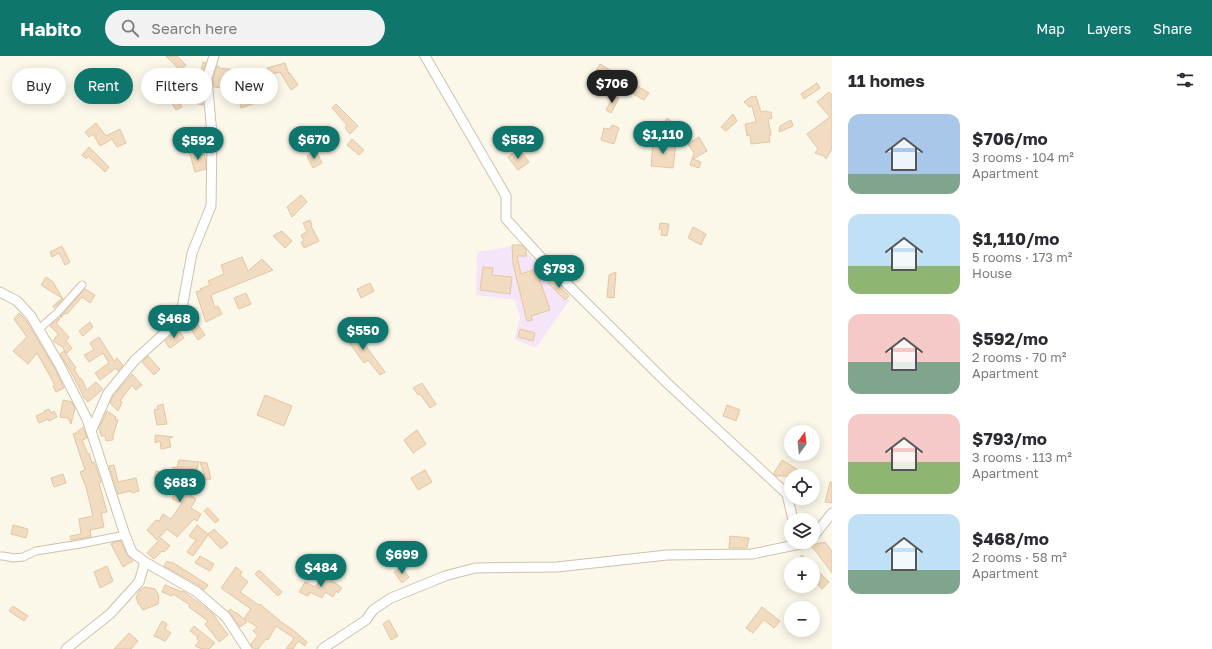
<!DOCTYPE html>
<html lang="en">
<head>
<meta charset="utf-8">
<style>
  body { margin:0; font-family:"Golos Text",sans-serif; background:#f2f2f3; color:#2b2b33; height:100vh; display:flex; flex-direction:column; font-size:15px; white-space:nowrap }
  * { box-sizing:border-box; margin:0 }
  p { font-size:13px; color:#7c7c81 }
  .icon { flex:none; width:22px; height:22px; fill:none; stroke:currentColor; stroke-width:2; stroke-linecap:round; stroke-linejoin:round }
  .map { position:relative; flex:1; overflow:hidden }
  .drawer { display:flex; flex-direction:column; background:#fff; width:380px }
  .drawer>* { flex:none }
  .banner { position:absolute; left:12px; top:12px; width:380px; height:36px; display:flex; gap:8px }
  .needle { width:26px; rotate:15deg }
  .fabs { position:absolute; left:784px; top:369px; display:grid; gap:8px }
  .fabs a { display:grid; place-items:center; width:36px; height:36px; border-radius:50%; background:#fff; box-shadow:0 2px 10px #0003; font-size:20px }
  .price { position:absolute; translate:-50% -34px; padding:0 9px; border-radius:14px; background:#0f766e; color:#fff; font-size:13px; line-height:26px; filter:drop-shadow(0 1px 2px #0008) }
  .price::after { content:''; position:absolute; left:50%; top:24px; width:12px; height:9px; margin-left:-6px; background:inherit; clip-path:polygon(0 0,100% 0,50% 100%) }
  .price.current { background:#222; color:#fff }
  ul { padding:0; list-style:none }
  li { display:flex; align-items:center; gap:12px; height:100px; padding:0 16px }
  li span { display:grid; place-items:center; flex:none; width:112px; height:80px; border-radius:12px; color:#555 }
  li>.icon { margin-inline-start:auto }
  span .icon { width:48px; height:48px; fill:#fffc; stroke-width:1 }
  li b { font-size:17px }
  h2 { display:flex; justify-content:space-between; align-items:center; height:48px; padding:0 16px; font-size:17px }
  .tag { padding:0 14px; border-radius:18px; background:#fff; box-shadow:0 2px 10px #0003; font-size:14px; line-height:36px }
  .tag.current { background:#0f766e; color:#fff }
  header { display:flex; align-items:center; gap:24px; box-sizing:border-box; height:56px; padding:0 20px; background:#0f766e; color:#fff }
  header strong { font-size:19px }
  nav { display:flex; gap:22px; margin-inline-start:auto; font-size:14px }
  .search { width:280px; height:36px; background:#f2f2f3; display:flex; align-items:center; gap:10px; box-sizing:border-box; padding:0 14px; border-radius:22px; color:#7c7c81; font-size:15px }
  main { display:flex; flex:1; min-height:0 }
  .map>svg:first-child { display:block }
  .education { fill:#f5e5f9 }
  .building { fill:#f2dcc1; stroke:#e4c6a1 }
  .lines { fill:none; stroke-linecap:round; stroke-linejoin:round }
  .minor-casing { stroke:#cfc1ae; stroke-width:9 }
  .tertiary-casing { stroke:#cfc1ae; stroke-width:11 }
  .minor { stroke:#fff; stroke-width:7 }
  .tertiary { stroke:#fff; stroke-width:9 }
</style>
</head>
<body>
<header>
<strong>Habito</strong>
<div class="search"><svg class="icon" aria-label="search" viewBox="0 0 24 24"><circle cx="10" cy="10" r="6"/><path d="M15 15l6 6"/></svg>Search here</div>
<nav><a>Map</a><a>Layers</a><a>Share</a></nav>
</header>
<main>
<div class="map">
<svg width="832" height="593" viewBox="0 0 832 593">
  <rect width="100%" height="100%" fill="#fcf8e9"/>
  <path class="education" d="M521,189L569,245L536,292L514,283L520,262L515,244L476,239L477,196Z"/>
  <g class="building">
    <path d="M166,0H177L186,9L180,14Z"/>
    <path d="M203,6L206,7L201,22L203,49L198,48L200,39L191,44L190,42L180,49L182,51L176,54L170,44L179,40L175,31L181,28L175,19L180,16L187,26L188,25L195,40Z"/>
    <path d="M285,7L289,18L290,17L298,29L291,34L280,16L269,19L267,12Z"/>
    <path d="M600,8L649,37L644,44L618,29L616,33L610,29L612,25L596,15Z"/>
    <path d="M217,10H219V12L236,14L234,29L224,28V32L214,31L213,23Z"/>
    <path d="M817,27L820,32L804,43L801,38Z"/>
    <path d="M829,36L832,39V93L826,103L824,100L815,97L818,93L807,78L830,61L817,46Z"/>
    <path d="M253,40L255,47L241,52L239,44Z"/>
    <path d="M614,40L619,42L611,57L606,54Z"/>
    <path d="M752,40V41L756,40L761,56L767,55V56H771L772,62L768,63L771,79L769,80L770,86L751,88L750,79L747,80L745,68L756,66L752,50L749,51L748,49L744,46Z"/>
    <path d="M336,48L358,70L350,78L345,72L347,69L332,52Z"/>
    <path d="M733,58L737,65L726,75L721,71Z"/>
    <path d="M667,62L678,71L675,75L664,67Z"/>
    <path d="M791,64L793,70L779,76L780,70Z"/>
    <path d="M96,67L106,80L120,73L126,87L117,91L112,83L100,90L93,78L89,81L85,76Z"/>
    <path d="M612,69L619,72L614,88L601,84L604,72L610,73Z"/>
    <path d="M699,81L707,95L693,103L701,106L699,112L690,109L694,97L688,88Z"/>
    <path d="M352,83L364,94L359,99L347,89Z"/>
    <path d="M653,86L676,88L673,112L651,110Z"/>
    <path d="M89,91L109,111L105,116L88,100L86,103L82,99Z"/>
    <path d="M196,93L198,99L204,98L206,106V113L195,116L189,95Z"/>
    <path d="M519,93L529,106L518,114L508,101Z"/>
    <path d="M316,95L322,107L313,112L307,100Z"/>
    <path d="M301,139L307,146L292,161L287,151Z"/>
    <path d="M310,164L312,169L311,170L319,185L304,192L301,186L304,185L301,179L307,176L303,167Z"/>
    <path d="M660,167L669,168L667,180L661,179L662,174L659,173Z"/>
    <path d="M693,171L706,178L701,189L688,182Z"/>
    <path d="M282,175L292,185L285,192L273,180L276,178Z"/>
    <path d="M512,189H522L526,193V200H517L521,218L536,213L550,254L531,260L532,264L527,265L513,208Z"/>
    <path d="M62,190L70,206L65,209L59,197L52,201L50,196Z"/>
    <path d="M242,201L248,215L262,203L273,214L211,239L215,252L218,250L222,258L206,266L196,236L201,234L200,233L210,229L208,225L224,218L221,209Z"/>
    <path d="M483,211L493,212L492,219L512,221L510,238L480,234Z"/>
    <path d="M616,216L614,242L607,241L609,219Z"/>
    <path d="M46,221L53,226L63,243L62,242L63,243L54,252L53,250L62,242L41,229Z"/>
    <path d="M553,223L569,240L565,244L548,227Z"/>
    <path d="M370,227L374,235L361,242L357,233Z"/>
    <path d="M85,233L95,239L90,247L82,241L67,258L65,257L61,262L60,261Z"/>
    <path d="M246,237L251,248L239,253L234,242Z"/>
    <path d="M19,257L26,264L54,311L64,332L56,336L53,330L55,329L37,297L28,308L13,295L27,281L14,263Z"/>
    <path d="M59,262L60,263L56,267L69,281L66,285L72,292L67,297L63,293L64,292L53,285L58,278L50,270Z"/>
    <path d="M194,263L205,279L198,284L187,267Z"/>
    <path d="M90,266L93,271L83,280L79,275Z"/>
    <path d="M178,273L184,282L170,292L165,285Z"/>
    <path d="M520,273L535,277L533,285L518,281Z"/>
    <path d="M354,274L385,316L380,319L368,304L364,307L345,281Z"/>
    <path d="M99,281L114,305L117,302L123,309L118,315L116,312L100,324L95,317L109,307L103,297L89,306L84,299L94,294L90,287Z"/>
    <path d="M64,295L76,312L73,314L74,313L80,323L81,322L87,334L96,326L103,333L88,346L83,341V339L71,316L60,298Z"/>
    <path d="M148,300L160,313L154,319L142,306Z"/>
    <path d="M132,318L142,329L136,334L132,329L120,345L122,346L118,355L110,347L113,340Z"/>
    <path d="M422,327L436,348L430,352L420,338L418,339L413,332Z"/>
    <path d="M265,339L292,350L284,370L257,359Z"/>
    <path d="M63,344L72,346L75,352L71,368L68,362L60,361Z"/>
    <path d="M163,348L167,368L157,369L154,354L158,353L157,350Z"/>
    <path d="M727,349L740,354L736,365L723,360Z"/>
    <path d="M49,353L51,357L54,355L57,361L49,365L48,363L39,367L36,360L45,356L44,355Z"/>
    <path d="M107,355L116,361L115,363L118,364L113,380V384L106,385L105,380H101L99,372Z"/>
    <path d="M83,371L87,382L82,384L88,398L89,397L92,407L94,406L96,411L101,426L99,427L107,456L101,457L104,471L90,474L91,481L71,484L70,480L81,478L79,463L93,460L86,431L80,416L85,414L73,378L76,377Z"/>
    <path d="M417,374L426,388L413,397L404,384Z"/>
    <path d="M155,379L173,381L169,382L171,391L161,393L160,385L155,387Z"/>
    <path d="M179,404L199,406L193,427L196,428L191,440L196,443L191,452L201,458L197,465L194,463L177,481L167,473L157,484L147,474L156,464L159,465L163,458L171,463L182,447L172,443L177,433L179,434L186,420L172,417L173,411L177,412Z"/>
    <path d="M782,404L800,415L796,420H776L774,417Z"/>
    <path d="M200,406L207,407L211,423L206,424Z"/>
    <path d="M114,409L118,426L136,422L139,435L132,437L131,435L118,438L109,410Z"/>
    <path d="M425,414L432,426L418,434L411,422Z"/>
    <path d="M156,415L170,419L168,426L154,423Z"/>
    <path d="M63,418L66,427L54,431L51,422Z"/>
    <path d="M830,426H832V447L825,446Z"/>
    <path d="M208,452L219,464L215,467L204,455Z"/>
    <path d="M13,469L28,473L26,482L11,478Z"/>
    <path d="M197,469L208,478L214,473L228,487L221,493L208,479L193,500L187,496L196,484L189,480Z"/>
    <path d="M730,480L749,482L747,492H729Z"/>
    <path d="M161,482L170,490L164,496L162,495L154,503L147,497Z"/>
    <path d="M121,485L127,499L133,505L123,511L111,488L114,486Z"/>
    <path d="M825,486L832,495V517L811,489Z"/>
    <path d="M802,499L810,508H792Z"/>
    <path d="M200,500L214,508L210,515L195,507Z"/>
    <path d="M167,505L171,507L172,506L208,529L204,534L198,529L164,510Z"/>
    <path d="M107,510L113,525L100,532L94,516Z"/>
    <path d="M813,510L829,526L822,533L813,523Z"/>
    <path d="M236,511L242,516L240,519L248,526L240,536L259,549L260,548L280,565L293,574L307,586L305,590L298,585L293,593H286L294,582L276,570L268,584L266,583L258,593H255L252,591L251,588L258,579L253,575L257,571L244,562L251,553L221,532Z"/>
    <path d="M401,511L409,521L402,527L394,516Z"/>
    <path d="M259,514L282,536L278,540L255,518Z"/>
    <path d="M324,519L342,532L338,537L336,535L333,541L325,536L322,542L310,536L308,540L299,536L305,526L315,531Z"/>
    <path d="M165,529L182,536L183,535L198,546L213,558L228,579L219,586L205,568L208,565L189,551L190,549L173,538L172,540L162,536Z"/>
    <path d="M145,531L155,533L159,540L158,548L143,554L138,547L136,541L140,534Z"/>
    <path d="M13,550L28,560L24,565L9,555Z"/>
    <path d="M762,551L780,565L774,572L764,564L753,577L746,572Z"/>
    <path d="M231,553L235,557L236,556L247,566L240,571L228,555Z"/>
    <path d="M389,564L398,580L391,584L383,568Z"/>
    <path d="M162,565L167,568L165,573L171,577L165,585L154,580Z"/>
    <path d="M194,570L215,587L209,593H202L195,590L199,585L197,583L198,581L190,575Z"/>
    <path d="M129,577L138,585L131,593H114Z"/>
  </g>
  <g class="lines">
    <defs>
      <g id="minor">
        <path d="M39,273L57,257L82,229"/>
        <path d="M0,500H3L14,502L23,501L36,495L80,488L125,479"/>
      </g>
      <g id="tertiary">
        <path d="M425,0L506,140V163L547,208L667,327L787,438L793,464"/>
        <path d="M0,236L17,245L31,260L59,308L87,363L125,479L132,496L145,506L197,536L226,561L247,593"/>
        <path d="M91,375L108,337L135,304L180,263L192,197L211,150L212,79L207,22L214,0"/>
        <path d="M813,481L832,457"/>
        <path d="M66,593L110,558L139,526L145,506"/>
        <path d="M322,593L366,564L373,554L391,542L445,520L475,512L557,511L667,499L752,498L800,488L803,486"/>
      </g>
    </defs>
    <use href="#minor" class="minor-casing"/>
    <use href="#tertiary" class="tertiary-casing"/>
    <use href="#minor" class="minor"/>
    <use href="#tertiary" class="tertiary"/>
  </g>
</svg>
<div class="fabs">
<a><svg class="needle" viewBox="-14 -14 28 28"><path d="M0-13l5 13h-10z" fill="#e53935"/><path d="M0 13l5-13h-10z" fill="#7c7c81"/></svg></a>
<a><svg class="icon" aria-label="locate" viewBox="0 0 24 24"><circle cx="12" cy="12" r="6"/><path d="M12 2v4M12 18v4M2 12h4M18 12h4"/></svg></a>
<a><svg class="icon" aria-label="layers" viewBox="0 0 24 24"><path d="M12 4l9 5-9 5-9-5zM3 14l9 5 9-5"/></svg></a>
<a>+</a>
<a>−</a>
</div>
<b class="price current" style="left:612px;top:48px">$706</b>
<b class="price" style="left:663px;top:99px">$1,110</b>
<b class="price" style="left:314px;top:104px">$670</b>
<b class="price" style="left:518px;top:104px">$582</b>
<b class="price" style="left:198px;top:105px">$592</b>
<b class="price" style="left:559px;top:233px">$793</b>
<b class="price" style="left:174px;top:283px">$468</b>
<b class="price" style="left:363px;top:295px">$550</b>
<b class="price" style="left:180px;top:447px">$683</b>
<b class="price" style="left:402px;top:519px">$699</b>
<b class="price" style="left:321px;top:532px">$484</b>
<div class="banner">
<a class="tag">Buy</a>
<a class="tag current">Rent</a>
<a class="tag">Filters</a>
<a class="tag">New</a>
</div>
</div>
<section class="drawer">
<h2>11 homes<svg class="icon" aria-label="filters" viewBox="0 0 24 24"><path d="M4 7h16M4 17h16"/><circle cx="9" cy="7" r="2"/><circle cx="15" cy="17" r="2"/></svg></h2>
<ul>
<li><span style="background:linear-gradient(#a9c7e8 75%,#7fa58c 0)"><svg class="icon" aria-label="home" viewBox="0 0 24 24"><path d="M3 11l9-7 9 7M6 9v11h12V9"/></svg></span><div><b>$706/mo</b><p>3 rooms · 104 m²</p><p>Apartment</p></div></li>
<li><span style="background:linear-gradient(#bfe0f5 65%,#8fb573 0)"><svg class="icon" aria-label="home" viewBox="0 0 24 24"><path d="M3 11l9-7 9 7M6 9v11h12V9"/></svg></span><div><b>$1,110/mo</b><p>5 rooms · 173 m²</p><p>House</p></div></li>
<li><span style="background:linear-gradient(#f6c9c9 60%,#7fa58c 0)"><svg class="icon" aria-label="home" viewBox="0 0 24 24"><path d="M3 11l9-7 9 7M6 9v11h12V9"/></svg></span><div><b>$592/mo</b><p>2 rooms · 70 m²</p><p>Apartment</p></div></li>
<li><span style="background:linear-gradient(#f6c9c9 60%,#8fb573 0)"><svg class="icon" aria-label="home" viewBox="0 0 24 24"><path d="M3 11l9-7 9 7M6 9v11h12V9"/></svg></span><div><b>$793/mo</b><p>3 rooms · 113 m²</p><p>Apartment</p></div></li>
<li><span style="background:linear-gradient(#bfe0f5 70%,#7fa58c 0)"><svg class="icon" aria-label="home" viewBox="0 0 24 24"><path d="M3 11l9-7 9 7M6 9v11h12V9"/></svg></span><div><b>$468/mo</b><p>2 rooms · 58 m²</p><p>Apartment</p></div></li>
</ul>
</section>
</main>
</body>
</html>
